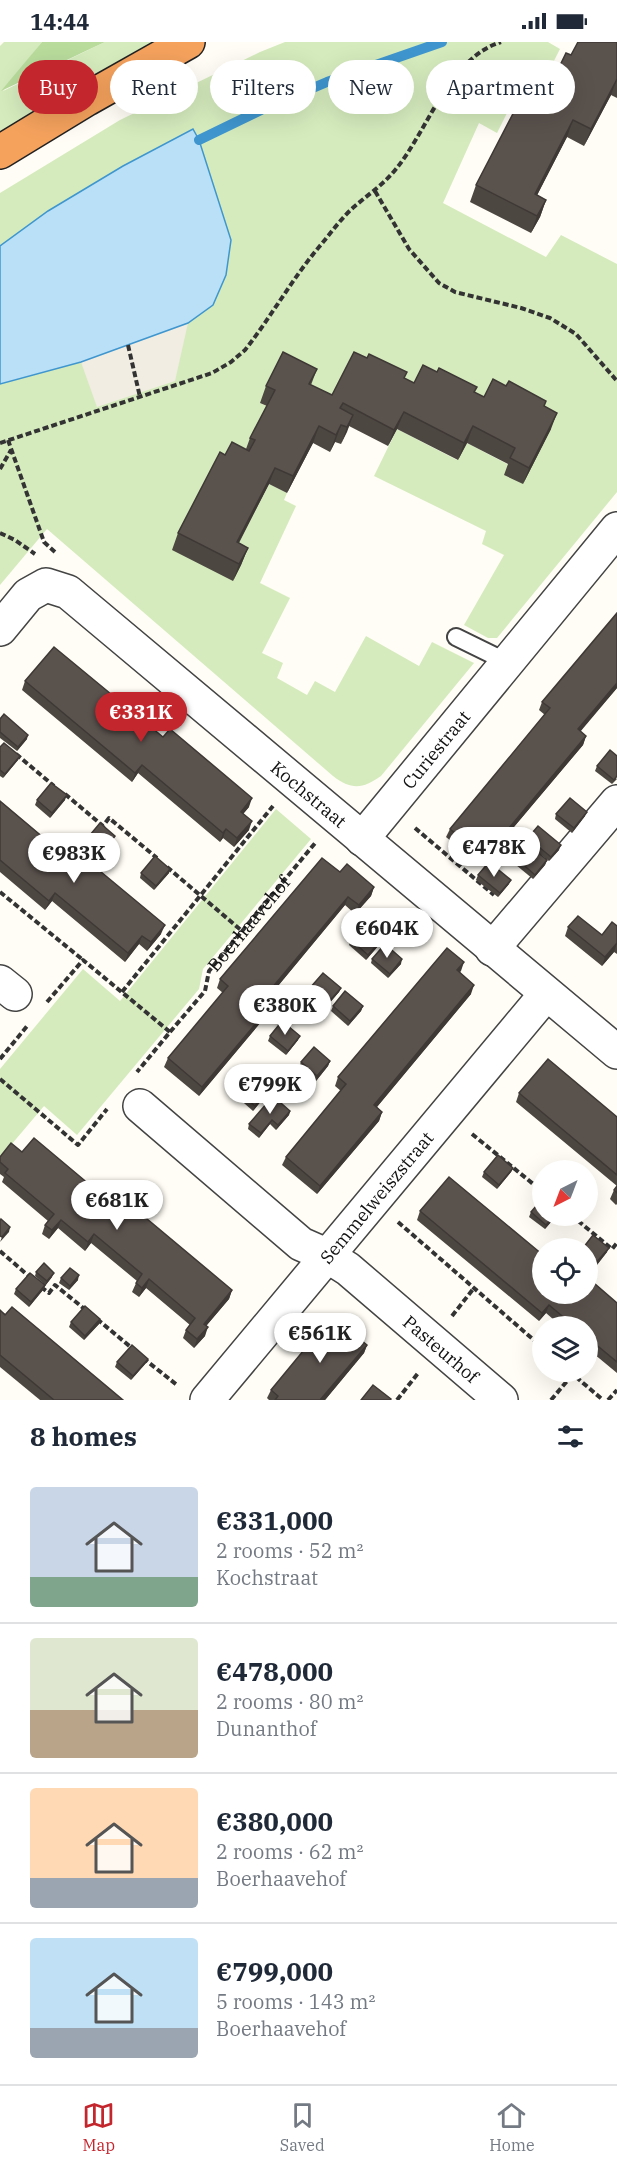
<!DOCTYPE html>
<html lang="en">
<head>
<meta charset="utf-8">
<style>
  body { margin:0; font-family:"IBM Plex Serif",serif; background:#f6f6f7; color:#1f2937; height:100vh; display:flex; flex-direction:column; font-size:22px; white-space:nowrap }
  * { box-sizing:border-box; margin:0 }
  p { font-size:20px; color:#747a83 }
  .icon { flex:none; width:33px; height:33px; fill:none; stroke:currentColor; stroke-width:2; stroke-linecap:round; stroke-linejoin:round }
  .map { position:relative; height:1358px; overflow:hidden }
  .sheet { display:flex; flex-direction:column; background:#fff; flex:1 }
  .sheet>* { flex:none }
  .top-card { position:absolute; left:18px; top:18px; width:582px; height:54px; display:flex; gap:12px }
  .needle { width:39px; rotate:222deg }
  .fabs { position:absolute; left:532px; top:1118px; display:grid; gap:12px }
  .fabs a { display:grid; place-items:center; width:66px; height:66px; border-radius:50%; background:#fff; box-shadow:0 6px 24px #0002; font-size:30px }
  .price { position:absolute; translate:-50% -51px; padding:0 14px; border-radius:21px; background:#fff; color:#222; font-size:20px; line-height:39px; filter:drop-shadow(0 2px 3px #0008) }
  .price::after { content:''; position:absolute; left:50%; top:36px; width:18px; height:14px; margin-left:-9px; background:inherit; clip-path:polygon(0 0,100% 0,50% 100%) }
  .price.on { background:#c4262e; color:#fff }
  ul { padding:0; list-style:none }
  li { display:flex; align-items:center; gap:18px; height:150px; padding:0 30px }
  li+li { border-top:2px solid #e0e1e3 }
  li span { display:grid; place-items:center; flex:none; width:168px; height:120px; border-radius:6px; color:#555 }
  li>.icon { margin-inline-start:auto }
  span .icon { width:72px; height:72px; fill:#fffc; stroke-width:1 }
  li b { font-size:26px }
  h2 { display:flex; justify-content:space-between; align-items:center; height:72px; padding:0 30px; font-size:26px }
  .pill { padding:0 21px; border-radius:27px; background:#fff; box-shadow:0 6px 24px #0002; font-size:21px; line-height:54px }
  .pill.on { background:#c4262e; color:#fff }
  .status { display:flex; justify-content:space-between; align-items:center; height:42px; padding:0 30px; background:#fff; direction:ltr }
  .status svg { height:16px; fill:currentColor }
  .tabs { display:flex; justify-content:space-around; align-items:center; height:84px; border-top:2px solid #e0e1e3; background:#fff; font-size:16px; color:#747a83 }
  .tabs a { display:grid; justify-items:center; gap:3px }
  .tabs .on { color:#c4262e }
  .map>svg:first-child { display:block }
  .green { fill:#d5ebbd }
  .forest { fill:#b9dc9c }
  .plaza { fill:#f1ede2 }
  .water { fill:#b9e0f7; stroke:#3f96cf; stroke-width:1.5 }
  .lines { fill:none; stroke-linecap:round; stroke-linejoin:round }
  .stream { stroke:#3f96cf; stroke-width:10 }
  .lane-casing { stroke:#444; stroke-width:20 }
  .street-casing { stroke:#444; stroke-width:36 }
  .highway-casing { stroke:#222; stroke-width:36 }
  .path { stroke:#333; stroke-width:4; stroke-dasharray:6 3; stroke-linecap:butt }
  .lane { stroke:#fff; stroke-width:16 }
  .street { stroke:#fff; stroke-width:33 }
  .highway { stroke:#f5a25d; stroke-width:33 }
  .wall { fill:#4d4742 }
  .shaded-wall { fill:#3f3936 }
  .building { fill:#5a524d; stroke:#3f3936; stroke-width:1.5 }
  .labels { text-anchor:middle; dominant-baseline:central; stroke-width:6; stroke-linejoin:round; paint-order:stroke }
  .street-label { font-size:18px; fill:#111; stroke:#fff }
</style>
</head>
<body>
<div class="status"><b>14:44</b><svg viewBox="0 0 49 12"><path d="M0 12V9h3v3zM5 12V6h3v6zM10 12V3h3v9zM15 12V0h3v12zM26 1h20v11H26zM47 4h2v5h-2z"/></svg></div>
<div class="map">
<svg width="617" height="1358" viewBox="0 0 617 1358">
  <rect width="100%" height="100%" fill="#fffdf5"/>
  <g class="green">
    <path d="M4,0H42L3,49L105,0H189L0,107V4Z"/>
    <path d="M285,0H548L560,7L530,66L513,59L497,91L479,81L443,161L546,215L561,193L617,222V450L497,596H488L464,583L504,513L482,502L486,489L374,434L397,387L457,418L467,401L509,423L523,442L478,372L326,370L260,361L269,365L230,517L269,442L287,451L284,458L296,464L260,541L290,556L262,611L283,621L277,636L307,653L315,639L335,650L366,594L419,624L432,600L474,621L381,734C363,747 351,748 333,734L47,487L0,543V342L81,320L193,87L123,124L48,169L0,204V151L120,78L260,10Z"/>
    <path d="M276,767L311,797L203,927L199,947L77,1093L44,1064L0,1116V1027L83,927L120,959Z"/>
  </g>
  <path class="forest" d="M42,0H105L1,49Z"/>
  <path class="plaza" d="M188,281L175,339L97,365L81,320Z"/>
  <path class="water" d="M193,87L199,98L231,198L226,233L213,263L188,281L81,320L0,342V204L48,169L123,124Z"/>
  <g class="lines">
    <path class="stream" d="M199,98L261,68L327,40L442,0"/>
    <defs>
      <path id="lane" d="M456,595L507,620"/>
      <g id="street">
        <path id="s2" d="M0,587L28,553L46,543L68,550L617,1010"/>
        <path id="s3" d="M362,797L617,487"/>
        <path d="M492,907L617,760"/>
        <path d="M0,940L15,952"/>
        <path id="s4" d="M140,1064L301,1202L326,1213L348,1227L501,1358"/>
        <path id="s5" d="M207,1358L546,952"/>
      </g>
      <path id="highway" d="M0,110L87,57L188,0"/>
    </defs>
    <use href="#lane" class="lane-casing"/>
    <use href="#street" class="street-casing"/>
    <use href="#highway" class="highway-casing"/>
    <g class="path">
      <path d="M375,149L409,207L439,241L455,250L521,266L550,276L576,292L617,339"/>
      <path d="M128,303L140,355"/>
      <path d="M8,398L44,500L56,511"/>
      <path d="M0,401L212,331L231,320L245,308C271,275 292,237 319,205C331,191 342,175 355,164C369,152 384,142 396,127C428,88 449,16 501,0"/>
      <path d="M0,427L11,408"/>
      <path d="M0,491L15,498L35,512"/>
      <path d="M16,712L54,744"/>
      <path d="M65,752L103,784L109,776L157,816"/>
      <path d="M415,786L494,853"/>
      <path d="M167,825L242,889"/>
      <path d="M0,850L83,918"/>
      <path d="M122,950L273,764"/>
      <path d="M47,960L83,918L170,990L137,1030"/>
      <path id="s1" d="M170,990L205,949L209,929L316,800"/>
      <path d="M0,1017L28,983"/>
      <path d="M0,1037L78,1103L107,1067"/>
      <path d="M472,1092L543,1150"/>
      <path d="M571,1173L612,1207L617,1201"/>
      <path d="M398,1180L543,1306"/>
      <path d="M0,1209L31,1236"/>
      <path d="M41,1245L49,1251L55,1243L87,1269"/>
      <path d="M452,1274L474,1246"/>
      <path d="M97,1277L133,1307"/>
      <path d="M143,1316L177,1343"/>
      <path d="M569,1329L603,1358"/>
      <path d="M397,1358L419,1330"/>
      <path d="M551,1358L573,1332"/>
      <path d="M608,1358L617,1348"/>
    </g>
    <use href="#lane" class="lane"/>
    <use href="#street" class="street"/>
    <use href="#highway" class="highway"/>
  </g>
  <g class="wall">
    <path d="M617,0V56L611,53L584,104L567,95L537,153L546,158L540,175L531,191L470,160L476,143L544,58L548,48L571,13Z"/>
    <path d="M367,316L407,330L404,336L414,341L474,351L484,355L506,344L544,364L551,387L523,442L504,433L508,422L467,401L458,418L397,387L388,404L349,384L341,402L335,400L330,410L313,401L287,451L269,442L239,501L248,506L241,523L233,539L172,508L178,491L225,413L246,407L250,396L267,364L260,361L266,344L317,327L311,343L332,353Z"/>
    <path d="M25,639L163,695L249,765L243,772L249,788L234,805L223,796L220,800L138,731L132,740L22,648Z"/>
    <path d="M617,646L580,689L586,694L583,703L481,824L446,795L450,787L545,673L539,668L542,660Z"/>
    <path d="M0,677L27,697L17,709L0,696Z"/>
    <path d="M0,705L20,714L18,718L3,736L0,734Z"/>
    <path d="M597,724L617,737L612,742L595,729Z"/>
    <path d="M37,758H65L50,776L35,763Z"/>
    <path d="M0,759L76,823L161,892L147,909L139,902L125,920L52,859L45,868L0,830Z"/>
    <path d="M556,772L585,774L572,791L555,777Z"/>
    <path d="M528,796L559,808L549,819L526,801Z"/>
    <path d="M85,799H113L99,816L83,803Z"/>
    <path d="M518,818H547L545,823L533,837L516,823Z"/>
    <path d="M170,827L169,831L154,848L140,836L141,831Z"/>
    <path d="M340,830L374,845L371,854L355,872L345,863L259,967L261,980L199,1054L164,1025L168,1016L223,951L217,946L220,937Z"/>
    <path d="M478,833L509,842L498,855L476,838Z"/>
    <path d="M617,884V912L614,910L602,924L565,894L568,885L602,893Z"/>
    <path d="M351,898L379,903L366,918L349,903Z"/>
    <path d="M372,917L401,922L388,936L371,921Z"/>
    <path d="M461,929L460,930L471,952L377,1065L382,1070L379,1079L317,1152L282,1123L286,1115L341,1049L335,1044L338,1035Z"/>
    <path d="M310,946H341L339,950L326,965L309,951Z"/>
    <path d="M333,964H363L361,969L348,984L331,969Z"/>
    <path d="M270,994L298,998L286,1013L268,999Z"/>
    <path d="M330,1019L328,1024L316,1039L299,1025L301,1020Z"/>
    <path d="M237,1049H267L266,1053L253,1069L236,1054Z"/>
    <path d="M519,1051L617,1075V1162L616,1163L610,1157L614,1148L617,1144L516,1060Z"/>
    <path d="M290,1069L289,1073L276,1088L270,1082L259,1096L248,1087L249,1082Z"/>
    <path d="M22,1110L115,1164L232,1248L229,1257L206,1284L205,1294L194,1306L183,1296L186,1288L190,1283L146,1246L139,1255L132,1250L137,1239L91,1201L85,1209L58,1186L49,1197L42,1192L45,1183L48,1179L2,1140L4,1135L0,1132V1115Z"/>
    <path d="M513,1126L511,1130L497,1147L482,1135L484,1130Z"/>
    <path d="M420,1169L543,1251L617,1261V1331L588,1307V1284H561L546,1271L539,1279L417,1178Z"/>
    <path d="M531,1170L543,1173H557L545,1187L529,1175Z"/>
    <path d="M588,1206L607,1210L593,1228L588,1224Z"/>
    <path d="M36,1230L52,1235L45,1244L43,1248L29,1265L14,1252L16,1247L43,1241L35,1234Z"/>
    <path d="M61,1236L78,1238L69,1248L59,1241Z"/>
    <path d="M0,1268L123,1358H40L0,1325Z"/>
    <path d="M100,1277L99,1282L84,1298L69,1285L71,1280Z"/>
    <path d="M367,1303L364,1311L325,1358H269L267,1356L271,1348Z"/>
    <path d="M117,1320L146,1321L131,1338L115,1325Z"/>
  </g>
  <g class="shaded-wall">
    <path d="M617,37L611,53L584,104L591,87Z"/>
    <path d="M573,78L567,95L529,169L535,152Z"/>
    <path d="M546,158L540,175L531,191L537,174Z"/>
    <path d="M404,370L397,387L388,404L394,388Z"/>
    <path d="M557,371L551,387L523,442L529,426Z"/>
    <path d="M353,373L347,390L341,402L347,385Z"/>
    <path d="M341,383L335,400L330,410L336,393Z"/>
    <path d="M319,384L313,401L287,451L293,434Z"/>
    <path d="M473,384L467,401L458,418L464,401Z"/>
    <path d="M275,426L269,442L230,517L237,500Z"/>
    <path d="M248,506L241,523L233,539L239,522Z"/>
    <path d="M617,641V646L575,696L578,687Z"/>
    <path d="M28,693L27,697L17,709L18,705Z"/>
    <path d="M586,694L583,703L481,824L484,816Z"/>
    <path d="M20,714L18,718L3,736L5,732Z"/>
    <path d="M142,723L138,731L132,740L135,731Z"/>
    <path d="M67,753L65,758L50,776L52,771Z"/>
    <path d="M252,756L249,765L238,778L241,770Z"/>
    <path d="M587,770L585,774L572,791L574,786Z"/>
    <path d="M252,779L249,788L234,805L237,796Z"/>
    <path d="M226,787L223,796L220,800L223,791Z"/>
    <path d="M115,794L113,799L99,816L100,812Z"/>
    <path d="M561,803L559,808L549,819L551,815Z"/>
    <path d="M547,818L545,823L533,837L535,833Z"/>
    <path d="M170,827L169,831L154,848L156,844Z"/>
    <path d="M511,838L509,842L498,855L500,851Z"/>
    <path d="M374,845L371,854L355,872L359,863Z"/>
    <path d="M55,851L52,859L45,868L49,859Z"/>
    <path d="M348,855L345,863L253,974L256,965Z"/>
    <path d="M165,883L161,892L147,909L151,900Z"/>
    <path d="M142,894L139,902L125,920L128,911Z"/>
    <path d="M381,898L379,903L366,918L368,913Z"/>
    <path d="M617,901L614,910L602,924L605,915Z"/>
    <path d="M402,917L401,922L388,936L390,932Z"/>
    <path d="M464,920L461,929L454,937L457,928Z"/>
    <path d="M474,943L471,952L371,1072L374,1063Z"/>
    <path d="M341,946L339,950L326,965L328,961Z"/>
    <path d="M363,964L361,969L348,984L350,979Z"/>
    <path d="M264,972L261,980L199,1054L202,1045Z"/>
    <path d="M300,994L298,998L286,1013L288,1009Z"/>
    <path d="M330,1019L328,1024L316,1039L317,1034Z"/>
    <path d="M267,1049L266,1053L253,1069L255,1064Z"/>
    <path d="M290,1069L289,1073L276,1088L278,1083Z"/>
    <path d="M382,1070L379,1079L317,1152L320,1144Z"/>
    <path d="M272,1078L270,1082L259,1096L261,1091Z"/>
    <path d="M513,1126L511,1130L497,1147L499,1143Z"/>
    <path d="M555,1173H557L545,1187L546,1183Z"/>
    <path d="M61,1178L58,1186L49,1197L52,1188Z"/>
    <path d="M10,1185L9,1190L0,1200L2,1195Z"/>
    <path d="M94,1192L91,1201L85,1209L88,1200Z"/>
    <path d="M609,1206L607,1210L593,1228L594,1223Z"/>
    <path d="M54,1231L52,1235L45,1244L47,1239Z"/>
    <path d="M79,1233L78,1238L69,1248L70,1244Z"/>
    <path d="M149,1237L146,1246L139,1255L142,1246Z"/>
    <path d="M45,1243L43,1248L29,1265L31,1260Z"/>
    <path d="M232,1248L229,1257L201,1290L204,1282Z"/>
    <path d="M549,1263L546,1271L539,1279L542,1271Z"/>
    <path d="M100,1277L99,1282L84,1298L85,1294Z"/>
    <path d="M208,1285L205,1294L194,1306L197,1297Z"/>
    <path d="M367,1303L364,1311L325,1358H320Z"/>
    <path d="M148,1317L146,1321L131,1338L133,1334Z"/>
  </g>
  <g class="building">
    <path d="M578,0H617V37L591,87L573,78L535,152L546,158L537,174L476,143L518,62L523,64L529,51L548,60L553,50L548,48L566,11L571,13Z"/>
    <path d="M283,310L317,327L309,342L332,353L354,310L367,316L369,312L407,330L404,336L414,341L423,323L437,330L439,326L477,345L474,350L484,355L493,337L506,344L509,339L546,359L544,364L557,371L529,426L510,416L515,406L473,384L464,401L404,370L394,388L343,361L340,366L353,373L347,385L341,383L336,393L319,384L293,434L275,426L237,500L248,506L239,522L178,491L220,410L225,413L232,400L249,409L255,398L250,396L275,348L266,344Z"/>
    <path d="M617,571V641L578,687L586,694L484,816L450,787L550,666L542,660Z"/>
    <path d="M54,605L163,695L170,687L252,756L241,770L252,779L237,796L226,787L223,791L142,723L135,731L25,639Z"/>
    <path d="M4,672L28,693L18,705L0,690V677Z"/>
    <path d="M4,701L20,714L5,732L0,728V705Z"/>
    <path d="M610,708L617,714V734L614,738L597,724Z"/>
    <path d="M51,741L67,753L52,771L37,758Z"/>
    <path d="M570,756L587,770L574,786L556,772Z"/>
    <path d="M0,759L76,823L83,815L165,883L151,900L142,894L128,911L55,851L49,859L0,818Z"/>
    <path d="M100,781L115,794L100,812L85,799Z"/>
    <path d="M538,784L561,803L551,815L528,796Z"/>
    <path d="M530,804L547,818L535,833L518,818Z"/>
    <path d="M155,814L170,827L156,844L141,831Z"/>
    <path d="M322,816L340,830L347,822L374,845L359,863L348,855L256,965L264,972L202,1045L168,1016L228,944L220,937Z"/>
    <path d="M489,820L511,838L500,851L478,833Z"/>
    <path d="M578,874L602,893L612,880L617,884V901L605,915L568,885Z"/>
    <path d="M363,884L381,898L368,913L351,898Z"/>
    <path d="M385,902L402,917L390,932L372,917Z"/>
    <path d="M447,906L464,920L457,928L474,943L374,1063L382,1070L320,1144L286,1115L346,1042L338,1035Z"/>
    <path d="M323,931L341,946L328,961L310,946Z"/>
    <path d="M345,949L363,964L350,979L333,964Z"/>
    <path d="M282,979L300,994L288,1009L270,994Z"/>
    <path d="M314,1005L330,1019L317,1034L301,1020Z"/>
    <path d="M548,1017L617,1075V1133L519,1051Z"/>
    <path d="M250,1034L267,1049L255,1064L237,1049Z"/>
    <path d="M273,1054L290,1069L278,1083L272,1078L261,1091L249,1082Z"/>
    <path d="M34,1096L115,1164L122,1156L232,1248L204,1282L208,1285L197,1297L186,1288L195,1276L149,1237L142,1246L136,1241L142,1232L94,1192L88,1200L61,1178L52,1188L45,1183L54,1172L5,1131L8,1127L0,1120V1115L11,1101L22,1110Z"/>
    <path d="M498,1113L513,1126L499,1143L484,1130Z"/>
    <path d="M449,1135L543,1213V1251H588V1236L617,1261V1320L588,1296V1284H574L549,1263L542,1271L420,1169Z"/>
    <path d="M617,1144V1151L614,1148Z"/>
    <path d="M543,1156V1173H555L546,1183L531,1170Z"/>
    <path d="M1,1177L10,1185L2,1195L0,1194V1179Z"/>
    <path d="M593,1193L609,1206L594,1223L588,1218V1206H583Z"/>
    <path d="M44,1221L54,1231L47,1239L36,1230Z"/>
    <path d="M70,1226L79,1233L70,1244L61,1236Z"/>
    <path d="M30,1231L45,1243L31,1260L16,1247Z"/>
    <path d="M85,1264L100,1277L85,1294L71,1280Z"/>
    <path d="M12,1265L123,1358H54L0,1313V1268L5,1273Z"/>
    <path d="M332,1274L367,1303L320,1358H275L278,1354L271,1348Z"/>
    <path d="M132,1303L148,1317L133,1334L117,1320Z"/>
    <path d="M373,1343L391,1357L390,1358H361Z"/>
  </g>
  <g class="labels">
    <g class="street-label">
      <text stroke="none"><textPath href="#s3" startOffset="116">Curiestraat</textPath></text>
      <text stroke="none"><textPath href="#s2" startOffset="402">Kochstraat</textPath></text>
      <text stroke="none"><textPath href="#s1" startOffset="136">Boerhaavehof</textPath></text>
      <text stroke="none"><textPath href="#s5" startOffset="264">Semmelweiszstraat</textPath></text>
      <text stroke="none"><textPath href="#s4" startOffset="388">Pasteurhof</textPath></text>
    </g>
  </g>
</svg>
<div class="fabs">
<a><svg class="needle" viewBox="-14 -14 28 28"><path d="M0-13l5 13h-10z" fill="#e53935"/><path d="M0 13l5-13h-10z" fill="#747a83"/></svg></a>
<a><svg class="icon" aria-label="locate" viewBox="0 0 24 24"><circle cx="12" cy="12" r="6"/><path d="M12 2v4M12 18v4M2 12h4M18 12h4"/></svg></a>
<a><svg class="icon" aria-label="layers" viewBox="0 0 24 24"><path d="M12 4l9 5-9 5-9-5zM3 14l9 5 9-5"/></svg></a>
</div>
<b class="price on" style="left:141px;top:701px">€331K</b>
<b class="price" style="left:494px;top:836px">€478K</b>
<b class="price" style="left:74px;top:842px">€983K</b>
<b class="price" style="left:387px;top:917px">€604K</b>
<b class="price" style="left:285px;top:994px">€380K</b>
<b class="price" style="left:270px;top:1073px">€799K</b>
<b class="price" style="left:117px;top:1189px">€681K</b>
<b class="price" style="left:320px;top:1322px">€561K</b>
<div class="top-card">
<a class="pill on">Buy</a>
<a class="pill">Rent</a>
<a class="pill">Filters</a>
<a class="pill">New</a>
<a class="pill">Apartment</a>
</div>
</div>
<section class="sheet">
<h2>8 homes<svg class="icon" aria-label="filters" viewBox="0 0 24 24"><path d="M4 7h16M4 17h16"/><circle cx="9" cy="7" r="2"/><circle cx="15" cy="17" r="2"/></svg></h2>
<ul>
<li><span style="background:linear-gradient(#c9d6e8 75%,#7fa58c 0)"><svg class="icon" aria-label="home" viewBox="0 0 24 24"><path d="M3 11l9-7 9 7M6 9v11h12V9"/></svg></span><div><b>€331,000</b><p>2 rooms · 52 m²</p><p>Kochstraat</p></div></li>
<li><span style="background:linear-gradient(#dfe7d0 60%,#b9a48a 0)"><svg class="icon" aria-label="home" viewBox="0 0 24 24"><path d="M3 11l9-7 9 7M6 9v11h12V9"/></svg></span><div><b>€478,000</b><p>2 rooms · 80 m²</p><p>Dunanthof</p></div></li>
<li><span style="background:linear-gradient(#ffd9b3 75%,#9aa5b1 0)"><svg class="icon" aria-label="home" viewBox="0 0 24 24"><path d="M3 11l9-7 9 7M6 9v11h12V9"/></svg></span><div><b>€380,000</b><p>2 rooms · 62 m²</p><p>Boerhaavehof</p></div></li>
<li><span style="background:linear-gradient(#bfe0f5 75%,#9aa5b1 0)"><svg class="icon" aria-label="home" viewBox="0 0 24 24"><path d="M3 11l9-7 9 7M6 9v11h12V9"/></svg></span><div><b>€799,000</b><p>5 rooms · 143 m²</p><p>Boerhaavehof</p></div></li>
</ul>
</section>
<nav class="tabs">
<a class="on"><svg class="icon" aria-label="map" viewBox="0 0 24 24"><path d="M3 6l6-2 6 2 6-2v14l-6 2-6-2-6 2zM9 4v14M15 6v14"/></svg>Map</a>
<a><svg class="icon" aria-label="saved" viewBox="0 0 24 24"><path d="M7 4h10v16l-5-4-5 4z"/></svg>Saved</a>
<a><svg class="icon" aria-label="home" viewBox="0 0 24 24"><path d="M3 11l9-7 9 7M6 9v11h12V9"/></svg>Home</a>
</nav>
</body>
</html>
